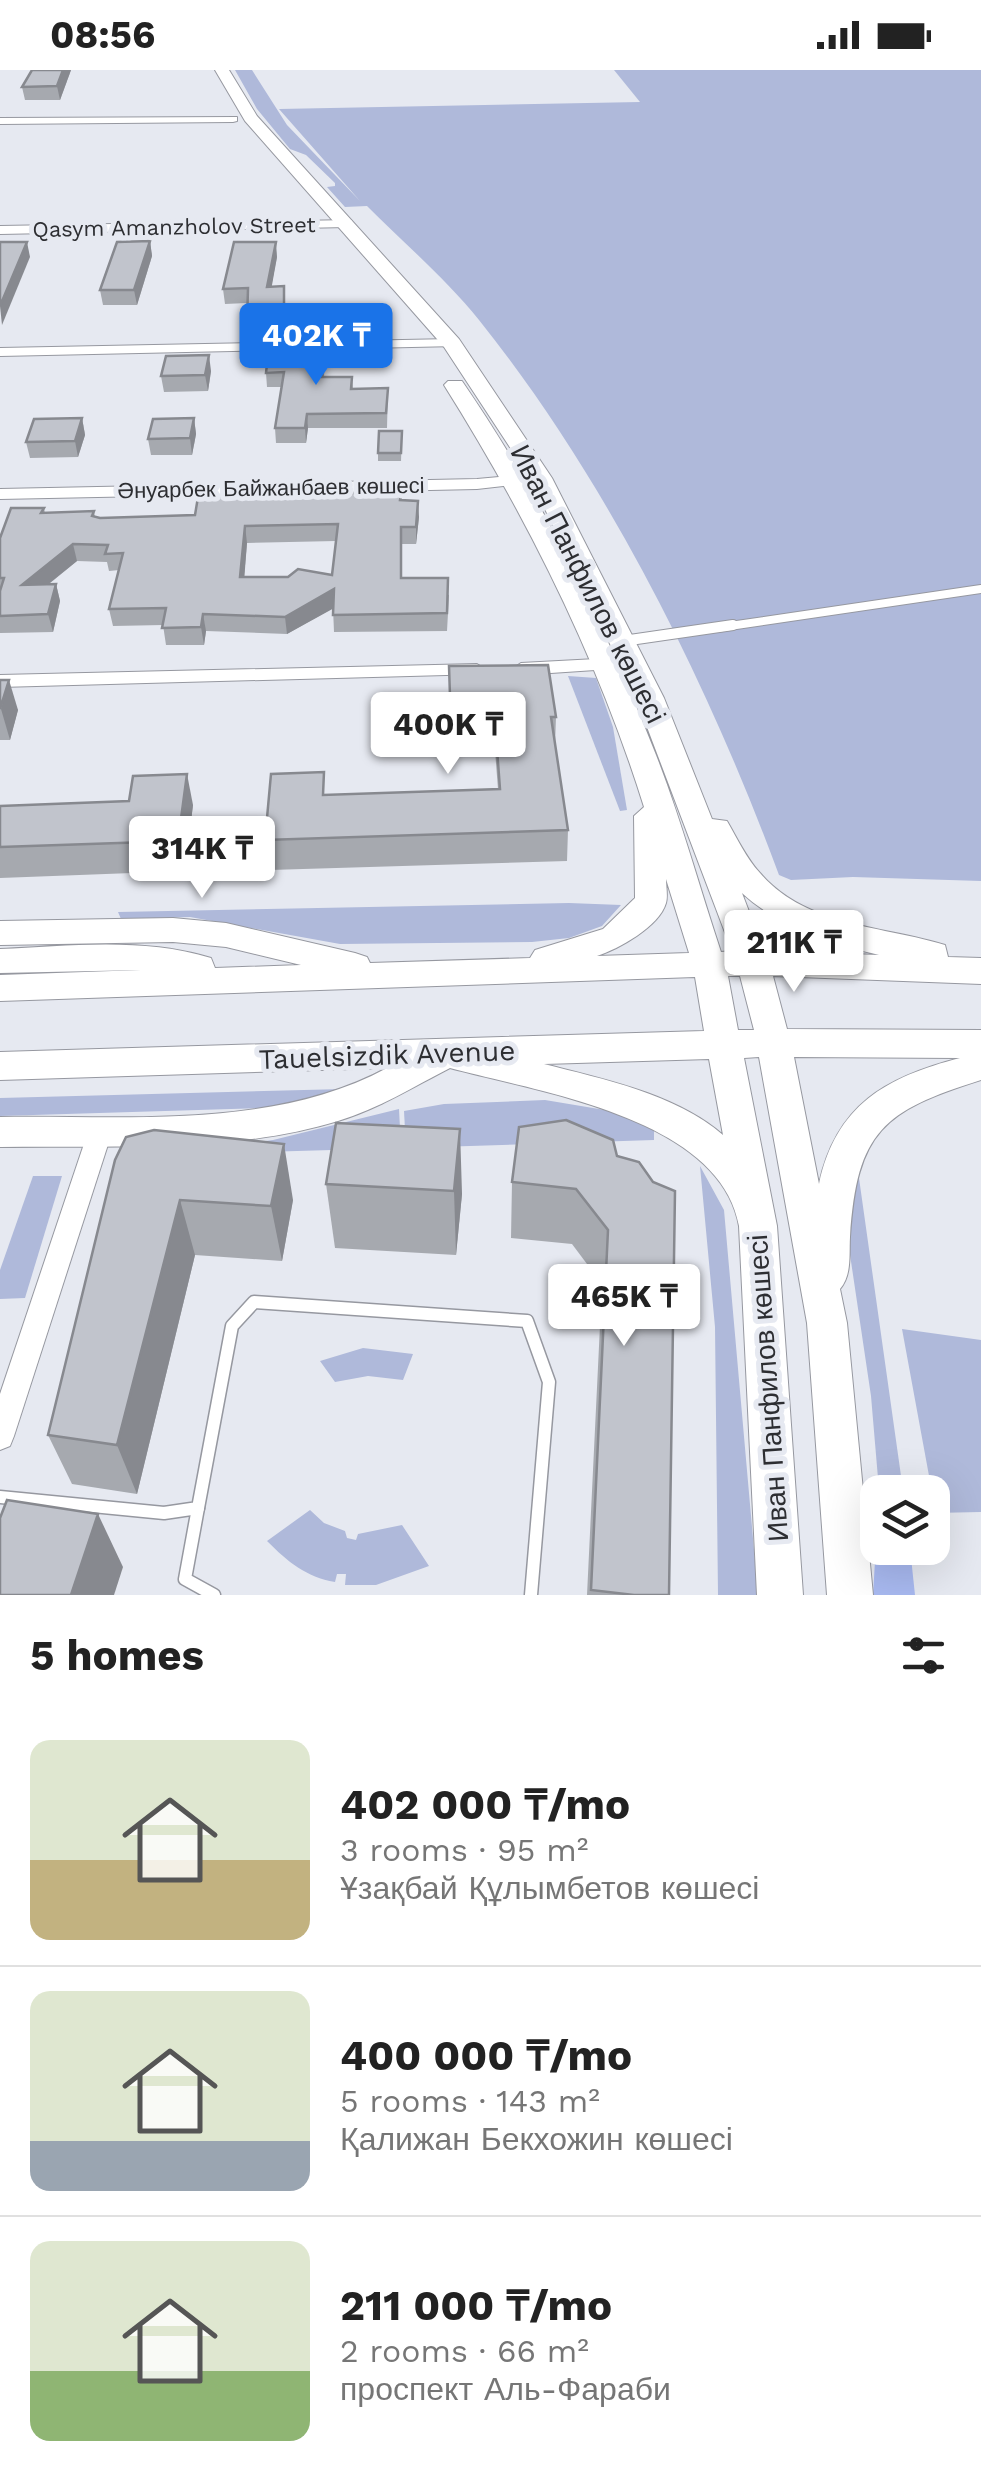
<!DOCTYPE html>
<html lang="en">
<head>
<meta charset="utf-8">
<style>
  body { margin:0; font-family:"Work Sans",sans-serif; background:#f2f2f2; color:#222; height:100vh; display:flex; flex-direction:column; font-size:38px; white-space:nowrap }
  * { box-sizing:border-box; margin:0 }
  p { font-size:32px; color:#767676 }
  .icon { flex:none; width:55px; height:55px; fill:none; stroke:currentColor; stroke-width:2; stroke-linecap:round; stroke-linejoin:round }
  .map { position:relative; height:1525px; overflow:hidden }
  .drawer { display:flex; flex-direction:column; background:#fff; flex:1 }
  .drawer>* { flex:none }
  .fabs { position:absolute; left:860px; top:1405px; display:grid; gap:20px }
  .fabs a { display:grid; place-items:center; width:90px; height:90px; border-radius:20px; background:#fff; box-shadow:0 10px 40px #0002; font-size:50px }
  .price { position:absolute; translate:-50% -85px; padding:0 22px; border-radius:10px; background:#fff; color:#222; font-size:32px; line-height:65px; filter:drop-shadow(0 2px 5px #0008) }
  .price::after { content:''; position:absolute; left:50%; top:60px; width:30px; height:22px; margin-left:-15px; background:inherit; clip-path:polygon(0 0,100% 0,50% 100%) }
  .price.selected { background:#1a73e8; color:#fff }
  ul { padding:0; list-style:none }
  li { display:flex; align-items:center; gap:30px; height:250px; padding:0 30px }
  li+li { border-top:2px solid #e0e0e0 }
  li span { display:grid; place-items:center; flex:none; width:280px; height:200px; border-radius:20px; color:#555 }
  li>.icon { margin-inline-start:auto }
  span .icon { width:120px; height:120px; fill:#fffc; stroke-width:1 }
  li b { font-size:42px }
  h2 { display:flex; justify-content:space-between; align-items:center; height:120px; padding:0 30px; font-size:42px }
  .status { display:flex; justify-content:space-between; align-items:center; height:70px; padding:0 50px; background:#fff; direction:ltr }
  .status svg { height:28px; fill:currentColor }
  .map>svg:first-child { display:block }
  .green { fill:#afb9da }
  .forest { fill:#a8b9f0 }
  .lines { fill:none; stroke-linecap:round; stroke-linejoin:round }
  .lane-far2-casing { stroke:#9698a0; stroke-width:10 }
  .lane-far1-casing { stroke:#9698a0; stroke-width:12 }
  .lane-casing { stroke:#9698a0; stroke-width:15 }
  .street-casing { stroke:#9698a0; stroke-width:2 }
  .secondary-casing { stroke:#9698a0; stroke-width:2 }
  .lane-far2 { stroke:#fff; stroke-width:8 }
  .lane-far1 { stroke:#fff; stroke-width:10 }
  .lane { stroke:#fff; stroke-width:12 }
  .street { fill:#fff; fill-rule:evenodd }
  .secondary { fill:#fff; fill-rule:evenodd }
  .wall { fill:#a6a9af; fill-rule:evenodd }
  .shaded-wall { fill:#87898f }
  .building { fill:#c1c4cc; stroke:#87898f; stroke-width:2.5; fill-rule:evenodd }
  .labels { text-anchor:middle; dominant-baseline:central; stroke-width:10; stroke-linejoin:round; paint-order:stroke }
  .far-street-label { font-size:22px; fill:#2d2e32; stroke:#e6e9f1 }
  .street-label { font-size:28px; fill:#2d2e32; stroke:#e6e9f1 }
</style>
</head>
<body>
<div class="status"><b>08:56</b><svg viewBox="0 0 49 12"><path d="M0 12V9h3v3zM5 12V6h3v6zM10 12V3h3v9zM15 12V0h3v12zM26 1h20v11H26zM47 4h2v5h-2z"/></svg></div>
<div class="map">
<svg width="981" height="1525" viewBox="0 0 981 1525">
  <rect width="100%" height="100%" fill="#e6e9f1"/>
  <g class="green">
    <path d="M235,0H252L287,55L360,131L279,39L640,32L614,0H981V811L853,807L791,810L779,805C708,613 607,410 479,250C446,209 404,173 367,136L345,137L327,117L335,116V113L306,85L290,79L257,39Z"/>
    <path d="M568,606L596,608L613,657L627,740L620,741Z"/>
    <path d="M569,833L621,835L602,856L569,868L532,872L340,874L190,847L121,849L118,842Z"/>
    <path d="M344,1019L327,1026L264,1038L0,1046V1028Z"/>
    <path d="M545,1030L611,1041L654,1058V1070L406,1078L404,1041L444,1034Z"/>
    <path d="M399,1039L401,1078L225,1083L235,1075L273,1070Z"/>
    <path d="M700,1096L724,1140L758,1525H718L715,1257Z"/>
    <path d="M858,1101L903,1420H879L871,1326L845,1151Z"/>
    <path d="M33,1106H62L25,1228L0,1229V1200Z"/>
    <path d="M902,1259L981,1270V1442L933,1443L932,1422Z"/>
    <path d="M363,1278L413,1284L403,1310L368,1306L335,1312L320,1291Z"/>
    <path d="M310,1440L324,1453L345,1461L347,1468L356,1470L358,1464L402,1455L429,1496L376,1515H345L346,1504H337L335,1512C306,1507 288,1492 267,1471Z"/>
  </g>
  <path class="forest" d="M877,1457L878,1478H910L915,1525H873Z"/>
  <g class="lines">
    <defs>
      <path id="lane-far2" d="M716,558L981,519"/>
      <path id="lane-far1" d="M623,571L733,555"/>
      <g id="lane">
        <path d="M0,1427L164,1443L198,1438L232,1256L254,1232L527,1251L549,1312L531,1525"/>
        <path d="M198,1438L185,1509L214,1525"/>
      </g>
      <g id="street">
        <path d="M237,47V51L233,52L0,54V48Z"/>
        <path d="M351,150L353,153L347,157L0,164V156Z"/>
        <path d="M452,269L457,270V276L0,286V278Z"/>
        <path d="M541,403L549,408L546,411L477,419L0,429V419L477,409Z"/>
        <path d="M634,587L640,589L643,593L640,597L521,605L512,599L521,593Z"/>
        <path d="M477,594L486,600L483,604L0,617V605Z"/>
        <path d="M101,1049L109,1052L113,1059L14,1366L10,1376L0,1380V1324L89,1059L93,1052Z"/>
      </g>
      <path id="secondary" d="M215,0H229L257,46L459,269L552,408L664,628L712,749L727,751C737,768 746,788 760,803C806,857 884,856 945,875L948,887L981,888V914L773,906L787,959L981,960V1010C883,1041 857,1061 850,1167C849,1185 852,1205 840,1219L847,1253L873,1525H827L807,1253L759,987L744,988L777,1156L803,1525H757L739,1156C720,1048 539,1022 450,998C413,1017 378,1039 338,1051C230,1084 112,1075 0,1077V1047C127,1045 272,1060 387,998L0,1010V982L704,961L695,907L0,931V905L141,900L0,903V879C69,876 143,867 211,888L215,898L301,895L226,877L173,872L0,875V851L173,848L226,853L355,883L367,887L370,893L530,888L535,880L603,859L635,828L634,746L644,737C598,589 527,447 444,315L448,311H462C541,426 605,555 656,685C681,749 699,816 721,882L732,881L636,628L530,408L444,277L245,51ZM666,809L689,883L597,886C618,879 659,857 666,833C668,826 666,816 666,809ZM742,823C780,858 829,873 879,885L764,881ZM728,906H740L754,960H738ZM794,987L960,988C886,1007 836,1035 819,1114ZM709,989L723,1065C676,1024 603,1009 544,994Z"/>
    </defs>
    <use href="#lane-far2" class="lane-far2-casing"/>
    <use href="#lane-far1" class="lane-far1-casing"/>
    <use href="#lane" class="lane-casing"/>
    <use href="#street" class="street-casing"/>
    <use href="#secondary" class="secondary-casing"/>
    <use href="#lane-far2" class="lane-far2"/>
    <use href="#lane-far1" class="lane-far1"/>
    <use href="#lane" class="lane"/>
    <use href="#street" class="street"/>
    <use href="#secondary" class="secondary"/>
  </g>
  <g class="wall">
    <path d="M71,0L60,30H25L22,17Z"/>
    <path d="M150,171L152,186L137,235H103L100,220Z"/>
    <path d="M277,187L271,217L284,216L286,251H265L262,269H248L247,254V233L225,234L223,219Z"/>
    <path d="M325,288L324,307H352L353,319L388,318L387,358H308L306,373H276L275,358L282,317H267L266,303Z"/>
    <path d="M211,301L208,321L164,322L161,306Z"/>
    <path d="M82,348L85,365L78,387L30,388L26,372Z"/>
    <path d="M194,348L196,364L192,385H151L148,369Z"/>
    <path d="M402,361L401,391H378V383Z"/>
    <path d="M401,424L402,430L419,447L416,474H402V508L449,525L447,561L334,562L333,538L287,564L206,561L204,575H166L163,555L113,556L109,539L119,500L109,501L107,492L77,491L49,514H56L60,531L53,562L0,563V468L44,438L45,443L94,441L95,447L100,448L195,445ZM336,471L332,505L244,507L247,473Z"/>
    <path d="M449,596L556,647L555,675L568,760L567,791L270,800L265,770L327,725L498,719L493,655L451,656Z"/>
    <path d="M0,610L18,640L10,670H0Z"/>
    <path d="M193,735L185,801L0,808V736Z"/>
    <path d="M336,1053L462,1124L456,1185L335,1178L326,1114Z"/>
    <path d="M613,1070L669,1525H587L602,1214L572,1174L511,1168L512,1112Z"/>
    <path d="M115,1090L293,1130L282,1191L195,1185L137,1424L72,1414L48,1365Z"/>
  </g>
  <g class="shaded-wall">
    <path d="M63,0H71L60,30L57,16Z"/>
    <path d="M150,171L152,186L137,235L134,220Z"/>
    <path d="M27,172L30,187L2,255L0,236Z"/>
    <path d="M276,172L277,187L269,232L267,217Z"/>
    <path d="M263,236L265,251L262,269L260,254Z"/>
    <path d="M209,285L211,301L208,321L205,305Z"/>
    <path d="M307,344L308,358L306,373L305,358Z"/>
    <path d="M82,348L85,365L78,387L75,371Z"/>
    <path d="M194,348L196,364L192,385L190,368Z"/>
    <path d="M418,431L419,447L416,474V457Z"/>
    <path d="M245,456L247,473L243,524L240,507Z"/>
    <path d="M73,474L77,491L26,532L22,515Z"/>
    <path d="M56,514L60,531L53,562L48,544Z"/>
    <path d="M334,519L336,537L287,564L285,547Z"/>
    <path d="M203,544L206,561L204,575L201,557Z"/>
    <path d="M9,610L18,640L10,670L1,639Z"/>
    <path d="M187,704L193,735L185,801L178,771Z"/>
    <path d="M460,1059L462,1124L456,1185L454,1121Z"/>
    <path d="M284,1074L293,1130L282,1191L271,1136Z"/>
    <path d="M180,1130L195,1185L137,1424L117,1375Z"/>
    <path d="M98,1444L123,1497L114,1525H71Z"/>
  </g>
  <g class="building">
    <path d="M32,0H63L57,16L22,17Z"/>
    <path d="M150,171L134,220H100L117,172Z"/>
    <path d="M0,172H27L0,236Z"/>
    <path d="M234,172H276L267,217L284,216V235L263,236L260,254H247L248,218L223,219Z"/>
    <path d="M324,274L322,307H352L351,319L388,318L386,343L307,344L305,358H275L284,302L266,303L269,276Z"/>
    <path d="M209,285L205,305L161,306L166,286Z"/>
    <path d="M82,348L75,371L26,372L34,349Z"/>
    <path d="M194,348L190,368L148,369L153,349Z"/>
    <path d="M379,361H402L401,383H378Z"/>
    <path d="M346,423L401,424L400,430L418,431L416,457H401V508H448L447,543L333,545L334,519L285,547L203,544L201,557L162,558L166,538L109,539L123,483L105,484L108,475L73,474L22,515L56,514L48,544L0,546V521L4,508H0V468L11,438H44L41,443L94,441L92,446L100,448L195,445L198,427ZM338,454L332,505L298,499L288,507H240L245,456Z"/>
    <path d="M548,595L556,647H551L568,760L265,770L271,704L324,702L323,725L500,719L493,625L450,626L449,596Z"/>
    <path d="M0,610H9L0,639Z"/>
    <path d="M187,704L178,771L0,777V736L129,731L133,706Z"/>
    <path d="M566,1050L613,1070L617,1086L639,1092L653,1112L675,1121L669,1525H634L591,1520L608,1160L576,1119L512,1112L519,1057Z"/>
    <path d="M336,1053L460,1059L454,1121L326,1114Z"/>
    <path d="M154,1060L284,1074L271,1136L180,1130L117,1375L48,1365L115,1090L126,1067Z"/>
    <path d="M7,1430L98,1444L71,1525H0V1448Z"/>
  </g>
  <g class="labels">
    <g class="far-street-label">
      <text transform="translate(174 157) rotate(-1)">Qasym Amanzholov Street</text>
      <text transform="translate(271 418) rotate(-1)">Әнуарбек Байжанбаев көшесі</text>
    </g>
    <g class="street-label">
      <text transform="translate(588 514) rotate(63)">Иван Панфилов көшесі</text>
      <text transform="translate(387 985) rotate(-2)">Tauelsizdik Avenue</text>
      <text transform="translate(768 1318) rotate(-94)">Иван Панфилов көшесі</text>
    </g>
  </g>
</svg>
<div class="fabs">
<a><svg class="icon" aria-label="layers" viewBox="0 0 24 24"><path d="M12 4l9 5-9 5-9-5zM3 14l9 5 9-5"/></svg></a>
</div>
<b class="price selected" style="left:316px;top:318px">402K ₸</b>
<b class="price" style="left:448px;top:707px">400K ₸</b>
<b class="price" style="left:202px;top:831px">314K ₸</b>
<b class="price" style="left:794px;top:925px">211K ₸</b>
<b class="price" style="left:624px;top:1279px">465K ₸</b>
</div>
<section class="drawer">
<h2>5 homes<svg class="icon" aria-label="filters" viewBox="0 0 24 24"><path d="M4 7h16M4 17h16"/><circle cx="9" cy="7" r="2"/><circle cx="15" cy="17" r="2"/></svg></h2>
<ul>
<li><span style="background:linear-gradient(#dfe7d0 60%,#c2b280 0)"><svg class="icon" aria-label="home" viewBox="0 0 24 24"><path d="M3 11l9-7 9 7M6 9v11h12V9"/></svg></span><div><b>402 000 ₸/mo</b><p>3 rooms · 95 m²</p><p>Ұзақбай Құлымбетов көшесі</p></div></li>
<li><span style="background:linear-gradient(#dfe7d0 75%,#9aa5b1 0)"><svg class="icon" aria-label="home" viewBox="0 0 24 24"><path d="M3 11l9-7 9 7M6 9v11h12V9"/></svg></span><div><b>400 000 ₸/mo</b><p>5 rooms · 143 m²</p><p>Қалижан Бекхожин көшесі</p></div></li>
<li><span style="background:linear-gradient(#dfe7d0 65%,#8fb573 0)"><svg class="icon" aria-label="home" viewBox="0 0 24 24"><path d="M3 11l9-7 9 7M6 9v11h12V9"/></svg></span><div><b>211 000 ₸/mo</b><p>2 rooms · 66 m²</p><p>проспект Аль-Фараби</p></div></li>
</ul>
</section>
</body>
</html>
